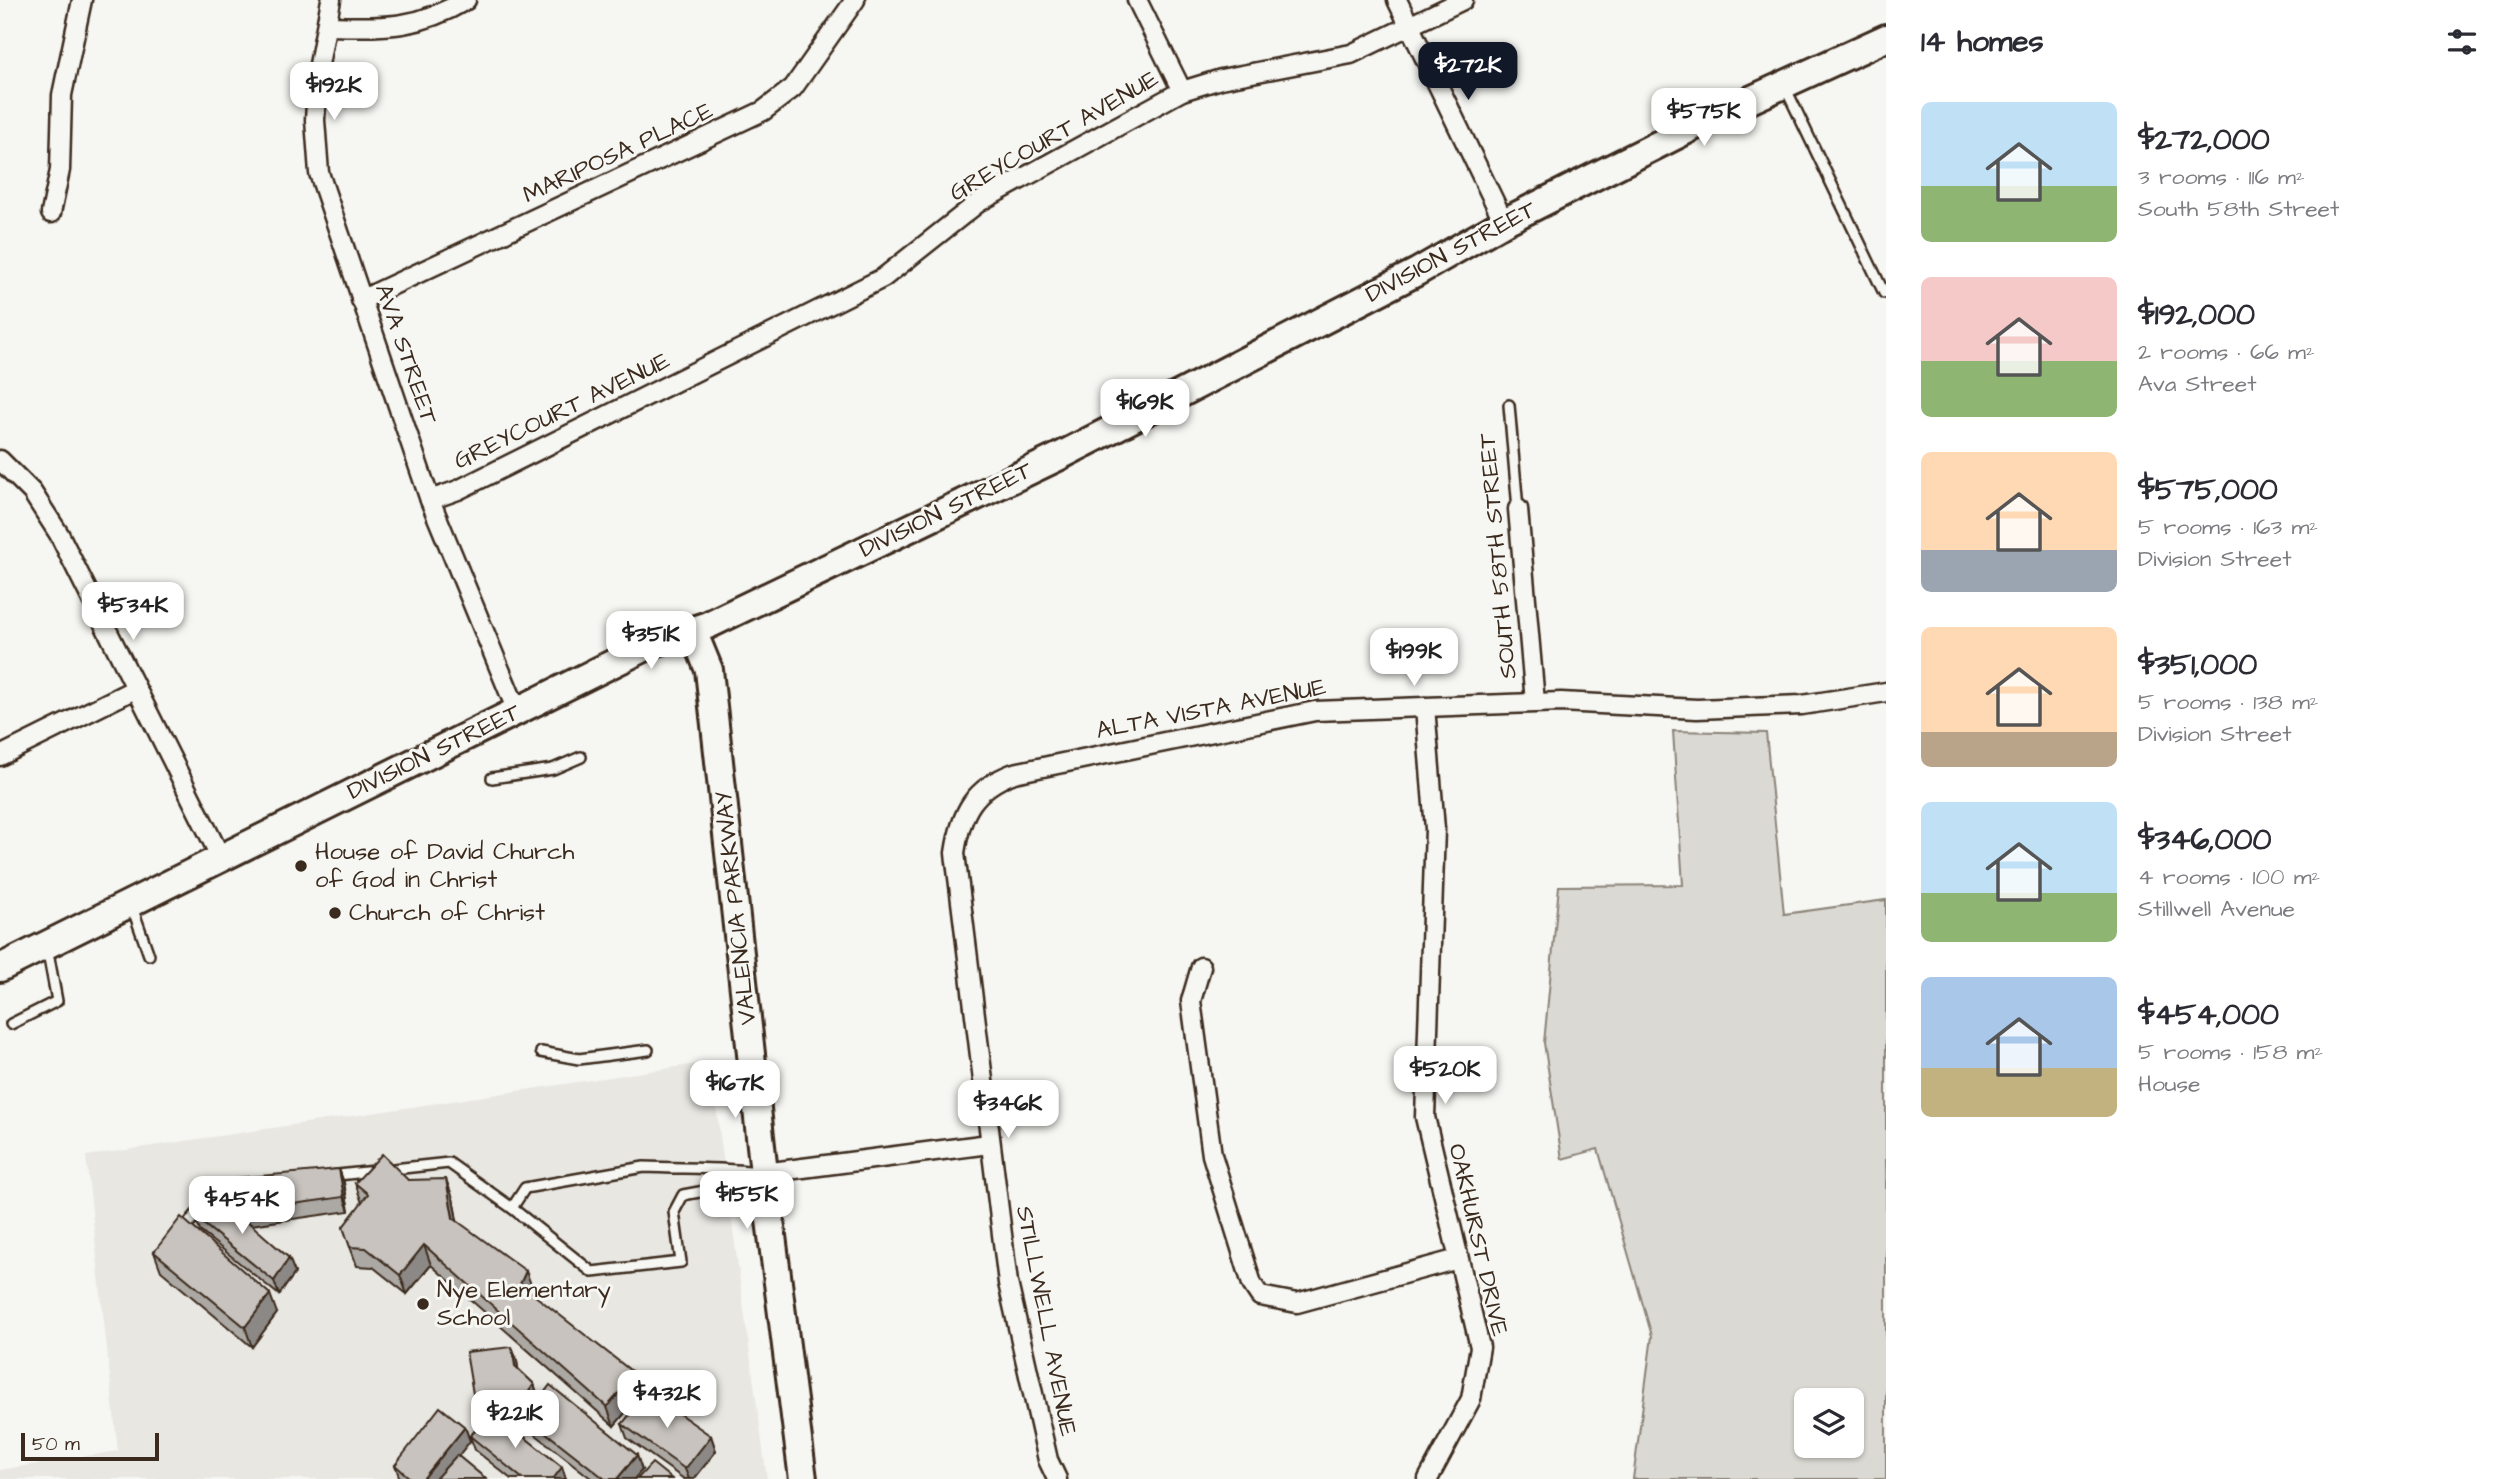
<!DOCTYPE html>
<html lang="en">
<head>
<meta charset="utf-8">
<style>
  body { margin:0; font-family:"Architects Daughter",sans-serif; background:#f7f7f7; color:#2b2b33; height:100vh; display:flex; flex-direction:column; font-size:26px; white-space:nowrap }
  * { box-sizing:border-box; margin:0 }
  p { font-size:23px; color:#7c7c81 }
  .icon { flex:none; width:38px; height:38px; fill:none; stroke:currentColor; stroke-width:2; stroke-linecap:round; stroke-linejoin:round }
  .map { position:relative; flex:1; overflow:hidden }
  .details { display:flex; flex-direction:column; background:#fff; width:630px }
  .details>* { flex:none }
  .buttons { position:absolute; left:1794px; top:1388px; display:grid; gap:14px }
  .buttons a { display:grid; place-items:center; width:70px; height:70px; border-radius:10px; background:#fff; box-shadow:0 2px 5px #0004; font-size:35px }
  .scale { position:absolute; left:21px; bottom:18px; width:138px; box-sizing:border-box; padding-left:7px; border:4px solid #3b2a1e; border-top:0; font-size:19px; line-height:24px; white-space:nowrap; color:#3b2a1e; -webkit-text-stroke:5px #f6f6f2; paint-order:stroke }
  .price { position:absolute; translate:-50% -60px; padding:0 16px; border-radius:14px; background:#fff; color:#222; font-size:23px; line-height:46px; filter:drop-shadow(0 2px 4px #0008) }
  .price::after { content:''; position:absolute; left:50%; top:42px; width:21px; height:16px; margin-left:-10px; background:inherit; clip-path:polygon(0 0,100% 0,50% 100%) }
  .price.current { background:#111827; color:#fff }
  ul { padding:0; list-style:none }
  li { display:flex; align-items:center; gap:21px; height:175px; padding:0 35px }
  li span { display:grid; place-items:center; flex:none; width:196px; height:140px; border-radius:10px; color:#555 }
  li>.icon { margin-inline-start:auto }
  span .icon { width:84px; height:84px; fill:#fffc; stroke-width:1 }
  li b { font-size:30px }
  h2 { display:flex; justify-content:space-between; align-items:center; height:84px; padding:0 35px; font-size:30px }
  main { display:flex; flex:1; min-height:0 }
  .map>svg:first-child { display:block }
  .built { fill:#e8e7e2 }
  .green { fill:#dad9d3; stroke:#8a8278; stroke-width:2; fill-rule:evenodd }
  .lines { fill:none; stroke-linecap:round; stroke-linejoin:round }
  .lane-casing { stroke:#3b2a1e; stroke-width:14 }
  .street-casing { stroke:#3b2a1e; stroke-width:23 }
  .secondary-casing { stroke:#3b2a1e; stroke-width:32 }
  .lane { stroke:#f6f6f2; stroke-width:9 }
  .street { stroke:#f6f6f2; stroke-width:18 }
  .secondary { stroke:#f6f6f2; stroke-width:26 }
  .wall { fill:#aca8a3; stroke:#3b2a1e; stroke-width:2 }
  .shaded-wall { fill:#8c8885; stroke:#3b2a1e; stroke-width:2 }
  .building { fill:#c8c3be; stroke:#3b2a1e; stroke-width:2 }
  .poi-dot { fill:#3b2a1e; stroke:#f6f6f2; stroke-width:2.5 }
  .labels { text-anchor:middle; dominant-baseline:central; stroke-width:6; stroke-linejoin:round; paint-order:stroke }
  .street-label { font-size:24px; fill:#3b2a1e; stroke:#f6f6f2 }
  .poi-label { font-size:24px; fill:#3b2a1e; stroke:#f6f6f2; text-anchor:start }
</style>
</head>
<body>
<main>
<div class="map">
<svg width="1886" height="1479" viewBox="0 0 1886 1479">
  <rect width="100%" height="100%" fill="#f6f6f2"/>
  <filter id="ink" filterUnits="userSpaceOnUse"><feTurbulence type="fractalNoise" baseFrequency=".0143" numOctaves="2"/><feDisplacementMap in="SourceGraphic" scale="14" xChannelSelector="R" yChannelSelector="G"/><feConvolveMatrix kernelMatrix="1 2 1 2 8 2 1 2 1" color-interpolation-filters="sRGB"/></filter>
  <g filter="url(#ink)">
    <path class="built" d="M710,1062L767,1479H0V1470L118,1451L86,1156Z"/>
    <path class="green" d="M1673,731L1766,733L1784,914L1886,900V1479H1633L1652,1336L1598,1149L1562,1159L1544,1043L1559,886L1683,885ZM1806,1400H1852V1446H1806Z"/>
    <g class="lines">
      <defs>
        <g id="lane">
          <path d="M1785,87L1884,293"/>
          <path d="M1509,405L1518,509"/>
          <path d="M492,778L553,769L581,757"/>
          <path d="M131,904L149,955"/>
          <path d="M11,1024L57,1001L47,947"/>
          <path d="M541,1052L579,1059L648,1050"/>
          <path d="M644,1167C684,1169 724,1167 764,1173L726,1187L683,1195L674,1212L681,1262L592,1272L512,1208L525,1188Z"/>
          <path d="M329,1176L449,1163L512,1208"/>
          <path d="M183,1231C203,1204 214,1192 250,1187"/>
        </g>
        <g id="street">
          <path d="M331,0L318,70L315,120L319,173L430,500L517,711"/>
          <path d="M1137,0L1182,91"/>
          <path d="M1397,0L1504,222"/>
          <path d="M327,26C384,27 415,30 466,0"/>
          <path d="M51,213L60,170L62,95L82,0"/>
          <path d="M361,300L763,111L793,88L855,0"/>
          <path d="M0,460L32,492L59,534L221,858"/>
          <path d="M430,500L458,490L883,278L979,202L1182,91L1221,79L1351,54L1463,0"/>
          <path d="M1518,509L1535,702"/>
          <path d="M1425,707L1435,829L1425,1117L1480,1347L1471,1399L1428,1479"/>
          <path d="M0,756L135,689"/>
          <path d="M1201,967L1191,1001L1212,1155L1252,1284L1260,1296L1297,1303L1458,1259"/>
          <path d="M764,1173L989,1144"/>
          <path d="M1057,1479L1048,1460L1008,1283L955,853C961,812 974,788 1014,773L1315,711L1561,702L1697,709L1802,705L1886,692"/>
        </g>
        <g id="secondary">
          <path d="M693,631L709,670L764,1173L803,1479"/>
          <path d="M0,968L654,643L708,625L1060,456L1417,272L1504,222L1713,117L1886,38"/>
        </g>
      </defs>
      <use href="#lane" class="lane-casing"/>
      <use href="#street" class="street-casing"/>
      <use href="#secondary" class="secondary-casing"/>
      <use href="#lane" class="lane"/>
      <use href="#street" class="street"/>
      <use href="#secondary" class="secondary"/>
    </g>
    <g class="wall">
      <path d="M339,1169L344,1183L349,1211L251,1225L289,1258L295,1273L279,1295L200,1231L195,1217L245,1220L242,1211Z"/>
      <path d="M408,1180L453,1198L457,1221L533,1290L531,1293L642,1393L614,1426L431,1265L407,1294L373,1267L357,1266L343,1227L362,1203L355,1183Z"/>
      <path d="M154,1252L277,1313L252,1347L161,1271Z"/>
      <path d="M517,1361L518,1369L534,1384L539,1399L642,1470L634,1479H592L531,1431L526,1418L519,1428L499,1414H495L562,1467L566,1479H511L475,1450L470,1436L491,1414L479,1415L474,1400Z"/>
      <path d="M622,1424L711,1436L716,1451L694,1479H684L627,1438Z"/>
      <path d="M465,1427L470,1441L458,1456L486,1479H400L395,1465Z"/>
    </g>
    <g class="shaded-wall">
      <path d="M339,1169L344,1183L349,1211L344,1197Z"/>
      <path d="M446,1179L453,1198L460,1237L453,1218Z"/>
      <path d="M424,1245L431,1265L407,1294L400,1275Z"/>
      <path d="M289,1258L295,1273L279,1295L274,1281Z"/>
      <path d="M526,1271L533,1290L527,1303L520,1284Z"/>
      <path d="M270,1294L277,1313L252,1347L245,1327Z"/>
      <path d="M512,1347L517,1361L520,1380L515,1366Z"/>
      <path d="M635,1374L642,1393L614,1426L607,1407Z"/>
      <path d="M534,1384L539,1399L519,1428L514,1413Z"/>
      <path d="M465,1427L470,1441L440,1479H423Z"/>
      <path d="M711,1436L716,1451L694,1479H689L685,1469Z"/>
      <path d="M637,1455L642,1470L634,1479H617Z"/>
      <path d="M562,1467L566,1479H553Z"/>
    </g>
    <g class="building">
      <path d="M382,1154L408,1180L446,1179L453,1218L526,1271L520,1284L635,1374L607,1407L424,1245L400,1275L366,1248L350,1247L343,1227L368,1194L355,1183Z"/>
      <path d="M339,1169L344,1197L242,1211L237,1178Z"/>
      <path d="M212,1190L289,1258L274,1281L195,1217Z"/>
      <path d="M181,1217L270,1294L245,1327L154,1252Z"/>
      <path d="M512,1347L515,1366L534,1384L514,1413L494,1400H474L466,1352Z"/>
      <path d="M550,1385L637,1455L617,1479H605L526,1417Z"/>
      <path d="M648,1392L711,1436L685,1469L622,1424Z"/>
      <path d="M440,1407L465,1427L423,1479H411L395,1465Z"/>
      <path d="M493,1412L562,1467L553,1479H523L470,1436Z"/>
      <path d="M457,1455L486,1479H435Z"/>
      <path d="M652,1463L672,1479H637Z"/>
    </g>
  </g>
  <g class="poi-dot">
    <circle cx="301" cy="866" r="7"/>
    <circle cx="335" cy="913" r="7"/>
    <circle cx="423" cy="1304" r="7"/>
  </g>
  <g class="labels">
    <g class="street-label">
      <text transform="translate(1054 136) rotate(-30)">GREYCOURT AVENUE</text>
      <text transform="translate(618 153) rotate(-25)">MARIPOSA PLACE</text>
      <text transform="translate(1451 252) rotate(-28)">DIVISION STREET</text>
      <text transform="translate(406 354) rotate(71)">AVA STREET</text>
      <text transform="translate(562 411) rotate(-26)">GREYCOURT AVENUE</text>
      <text transform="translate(946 510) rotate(-26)">DIVISION STREET</text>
      <text transform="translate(1498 556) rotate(-95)">SOUTH 58TH STREET</text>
      <text transform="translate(1211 709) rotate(-11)">ALTA VISTA AVENUE</text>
      <text transform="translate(434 752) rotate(-26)">DIVISION STREET</text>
      <text transform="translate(736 908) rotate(-96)">VALENCIA PARKWAY</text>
      <text transform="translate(1478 1240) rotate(77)">OAKHURST DRIVE</text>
      <text transform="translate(1046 1321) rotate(79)">STILLWELL AVENUE</text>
    </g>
    <g class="poi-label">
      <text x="315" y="852">House of David Church<tspan x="315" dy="28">of God in Christ</tspan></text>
      <text x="349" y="913">Church of Christ</text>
      <text x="437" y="1290">Nye Elementary<tspan x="437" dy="28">School</tspan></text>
    </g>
  </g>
</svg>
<div class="buttons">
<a><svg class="icon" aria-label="layers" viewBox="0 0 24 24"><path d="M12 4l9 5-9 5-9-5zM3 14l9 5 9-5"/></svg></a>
</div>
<div class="scale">50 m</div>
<b class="price current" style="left:1468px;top:102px">$272K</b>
<b class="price" style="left:334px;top:122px">$192K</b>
<b class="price" style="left:1704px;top:148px">$575K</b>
<b class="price" style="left:1145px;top:439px">$169K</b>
<b class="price" style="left:133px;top:642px">$534K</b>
<b class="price" style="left:651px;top:671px">$351K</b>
<b class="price" style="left:1414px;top:688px">$199K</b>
<b class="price" style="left:1445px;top:1106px">$520K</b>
<b class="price" style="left:735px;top:1120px">$167K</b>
<b class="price" style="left:1008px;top:1140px">$346K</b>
<b class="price" style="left:747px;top:1231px">$155K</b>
<b class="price" style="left:242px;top:1236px">$454K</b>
<b class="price" style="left:667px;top:1430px">$432K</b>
<b class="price" style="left:515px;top:1450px">$221K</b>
</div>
<section class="details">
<h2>14 homes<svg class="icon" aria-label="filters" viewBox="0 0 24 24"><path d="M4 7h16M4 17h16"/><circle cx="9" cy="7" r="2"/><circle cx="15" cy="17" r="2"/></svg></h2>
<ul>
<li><span style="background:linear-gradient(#bfe0f5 60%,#8fb573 0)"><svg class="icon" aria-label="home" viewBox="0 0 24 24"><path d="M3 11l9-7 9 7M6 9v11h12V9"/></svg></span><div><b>$272,000</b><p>3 rooms · 116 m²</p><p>South 58th Street</p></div></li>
<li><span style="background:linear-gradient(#f6c9c9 60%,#8fb573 0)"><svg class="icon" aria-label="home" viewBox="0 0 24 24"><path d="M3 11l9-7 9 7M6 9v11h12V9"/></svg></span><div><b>$192,000</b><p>2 rooms · 66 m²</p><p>Ava Street</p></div></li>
<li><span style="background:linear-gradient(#ffd9b3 70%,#9aa5b1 0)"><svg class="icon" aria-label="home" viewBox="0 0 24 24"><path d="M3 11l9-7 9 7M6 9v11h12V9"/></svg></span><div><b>$575,000</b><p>5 rooms · 163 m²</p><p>Division Street</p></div></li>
<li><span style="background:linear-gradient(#ffd9b3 75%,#b9a48a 0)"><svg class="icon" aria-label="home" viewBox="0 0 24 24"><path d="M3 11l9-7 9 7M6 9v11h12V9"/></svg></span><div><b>$351,000</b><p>5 rooms · 138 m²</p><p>Division Street</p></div></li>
<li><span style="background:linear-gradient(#bfe0f5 65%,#8fb573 0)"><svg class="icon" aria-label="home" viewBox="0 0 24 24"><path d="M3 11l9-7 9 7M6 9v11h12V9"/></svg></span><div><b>$346,000</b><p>4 rooms · 100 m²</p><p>Stillwell Avenue</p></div></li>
<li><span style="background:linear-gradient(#a9c7e8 65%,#c2b280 0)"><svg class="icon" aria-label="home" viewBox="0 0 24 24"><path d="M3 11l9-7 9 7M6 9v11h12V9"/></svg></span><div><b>$454,000</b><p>5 rooms · 158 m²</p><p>House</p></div></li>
</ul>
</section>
</main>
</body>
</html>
